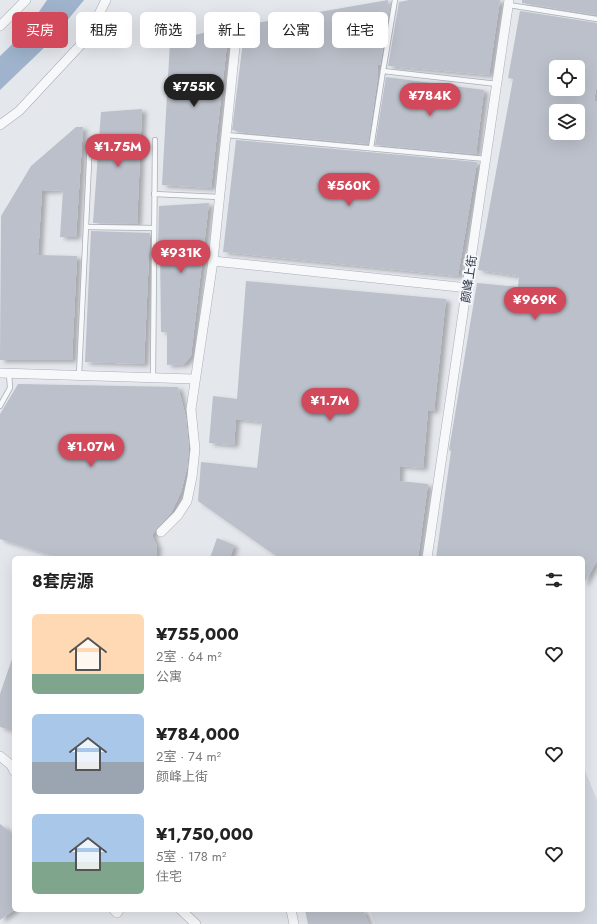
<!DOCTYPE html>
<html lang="zh">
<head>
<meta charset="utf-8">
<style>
  body { margin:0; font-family:Jost,"Noto Sans SC",sans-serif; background:#f2f2f2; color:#222; height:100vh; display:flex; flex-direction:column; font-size:15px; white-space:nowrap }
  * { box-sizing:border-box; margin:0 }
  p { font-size:13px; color:#767676 }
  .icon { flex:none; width:22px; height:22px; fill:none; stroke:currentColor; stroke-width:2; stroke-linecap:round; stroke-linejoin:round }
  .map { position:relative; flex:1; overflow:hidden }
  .side { position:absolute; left:12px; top:556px; width:573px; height:356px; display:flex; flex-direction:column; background:#fff; border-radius:6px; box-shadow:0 4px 16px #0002 }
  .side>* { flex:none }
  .guide { position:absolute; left:12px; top:12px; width:573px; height:36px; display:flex; gap:8px }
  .buttons { position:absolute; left:549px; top:60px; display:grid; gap:8px }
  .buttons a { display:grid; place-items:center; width:36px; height:36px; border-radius:6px; background:#fff; box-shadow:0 4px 16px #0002; font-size:20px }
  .price { position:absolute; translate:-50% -34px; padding:0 9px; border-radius:14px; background:#d1495b; color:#fff; font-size:13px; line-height:26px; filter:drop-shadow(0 1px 2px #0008) }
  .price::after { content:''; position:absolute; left:50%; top:24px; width:12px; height:9px; margin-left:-6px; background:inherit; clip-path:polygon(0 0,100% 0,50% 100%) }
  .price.active { background:#222; color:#fff }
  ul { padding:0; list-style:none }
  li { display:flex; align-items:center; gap:12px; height:100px; padding:0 20px }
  li span { display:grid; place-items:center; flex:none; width:112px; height:80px; border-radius:6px; color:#555 }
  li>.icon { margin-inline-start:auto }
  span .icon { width:48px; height:48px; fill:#fffc; stroke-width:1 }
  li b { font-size:17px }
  h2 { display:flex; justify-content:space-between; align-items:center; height:48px; padding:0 20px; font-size:17px }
  .chip { padding:0 14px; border-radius:6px; background:#fff; box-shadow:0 4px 16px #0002; font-size:14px; line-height:36px }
  .chip.active { background:#d1495b; color:#fff }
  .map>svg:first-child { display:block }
  .built { fill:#d2d6de }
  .water { fill:#9fb4cc }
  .building { fill:#bbc0ca; fill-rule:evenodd; filter:url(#shadow) }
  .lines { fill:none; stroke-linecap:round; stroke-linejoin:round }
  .service-casing { stroke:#a9aeb7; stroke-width:6 }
  .minor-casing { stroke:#a9aeb7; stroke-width:10 }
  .service { stroke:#f7f8fa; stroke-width:4.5 }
  .minor { stroke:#f7f8fa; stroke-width:9 }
  .labels { text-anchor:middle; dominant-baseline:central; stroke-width:4; stroke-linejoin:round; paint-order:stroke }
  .street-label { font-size:12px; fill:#2b3445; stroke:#f4f6f9 }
</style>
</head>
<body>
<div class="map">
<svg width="597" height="924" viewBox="0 0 597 924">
  <defs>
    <filter id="shadow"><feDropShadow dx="4.5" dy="2.5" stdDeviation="2" flood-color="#0004"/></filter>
  </defs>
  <rect width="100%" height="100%" fill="#e4e7ec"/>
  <path class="built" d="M583,766L597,800V924H375L370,910H583Z"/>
  <path class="water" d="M47,0H84L48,44L0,90V56L26,31Z"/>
  <g class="building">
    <path d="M388,0V4L391,3L380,65H378L377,76H378L368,144L237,132V131L232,130L245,25Z"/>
    <path d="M409,0H500L489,75L388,66L399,2Z"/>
    <path d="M522,0H597V15L522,3Z"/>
    <path d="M520,11L597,23V84L594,101L597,102V561L583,585V558H436L451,451L449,450L477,283L518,287L519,276L478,270L513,79L508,78ZM556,67H578V89H556ZM556,111H578V133H556Z"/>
    <path d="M229,26L211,188L162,185L170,42Z"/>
    <path d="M386,77L484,90L476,154L375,145Z"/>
    <path d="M142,109L137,224L93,223L101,112Z"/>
    <path d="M76,127H83L76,237H60L63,190L42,191L38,255L77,256L72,360H0L1,216L31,166Z"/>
    <path d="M236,140L477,162L458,276L223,252Z"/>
    <path d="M209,203L191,356L184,364L167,365V332H161L160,248H158L159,206Z"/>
    <path d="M91,231L150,233L144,364L85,362Z"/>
    <path d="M246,281L446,299L434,411L428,410L423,468L400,466L399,481L428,484L418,558H279L198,501L201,462L257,468L262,422L236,419L234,445L209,443L213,396L237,399Z"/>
    <path d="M18,384L178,387L186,418L189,449L187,468L181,492L171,513L157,528L152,535L157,547L156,558H59L0,539V414Z"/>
    <path d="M217,538L234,545L230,558H210Z"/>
    <path d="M13,656H14V731L0,727V694Z"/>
    <path d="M0,824L14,835V910L0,920Z"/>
    <path d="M305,910H363L369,924H308Z"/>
  </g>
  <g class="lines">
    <defs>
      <g id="service">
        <path d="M509,5L597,19"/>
        <path d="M383,71L395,0"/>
        <path d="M226,135L486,159"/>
        <path d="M371,148L383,71L497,84"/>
        <path d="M154,194L219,197"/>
        <path d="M86,227L154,228"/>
        <path d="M79,375L90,141"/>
        <path d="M153,378L155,140"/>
        <path d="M0,406L10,388L9,373"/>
      </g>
      <g id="minor">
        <path d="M0,26L26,0"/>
        <path d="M0,125L19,111L87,38L106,0"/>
        <path d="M213,261L235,47"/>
        <path d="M0,373L194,379"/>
        <path d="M161,532L178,515L187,501L192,477L195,449L191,409L213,261L468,288"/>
        <path d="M427,558L509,0"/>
        <path d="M0,756L11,765L14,771"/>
        <path d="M114,910L117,913L119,910"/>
        <path d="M181,910L196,924"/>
        <path d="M291,910L294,924"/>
      </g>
    </defs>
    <use href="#service" class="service-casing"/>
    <use href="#minor" class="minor-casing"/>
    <use href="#service" class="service"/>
    <use href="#minor" class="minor"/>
  </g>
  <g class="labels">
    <g class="street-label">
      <text transform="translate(469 279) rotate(-82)">颜峰上街</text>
    </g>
  </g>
</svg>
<div class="buttons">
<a><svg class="icon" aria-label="locate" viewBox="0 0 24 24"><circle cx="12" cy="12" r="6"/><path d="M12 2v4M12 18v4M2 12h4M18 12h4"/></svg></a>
<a><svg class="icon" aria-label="layers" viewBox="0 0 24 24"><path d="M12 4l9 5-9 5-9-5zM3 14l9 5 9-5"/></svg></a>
</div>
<b class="price active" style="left:194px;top:108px">¥755K</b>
<b class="price" style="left:430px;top:117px">¥784K</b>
<b class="price" style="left:118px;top:168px">¥1.75M</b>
<b class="price" style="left:349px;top:207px">¥560K</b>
<b class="price" style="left:181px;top:274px">¥931K</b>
<b class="price" style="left:535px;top:321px">¥969K</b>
<b class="price" style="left:330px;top:422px">¥1.7M</b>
<b class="price" style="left:91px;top:468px">¥1.07M</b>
<div class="guide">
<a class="chip active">买房</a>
<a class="chip">租房</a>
<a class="chip">筛选</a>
<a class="chip">新上</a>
<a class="chip">公寓</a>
<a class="chip">住宅</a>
</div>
<section class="side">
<h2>8套房源<svg class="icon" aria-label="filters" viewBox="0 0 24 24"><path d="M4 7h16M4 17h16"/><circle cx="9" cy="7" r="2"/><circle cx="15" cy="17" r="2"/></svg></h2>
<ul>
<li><span style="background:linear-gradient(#ffd9b3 75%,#7fa58c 0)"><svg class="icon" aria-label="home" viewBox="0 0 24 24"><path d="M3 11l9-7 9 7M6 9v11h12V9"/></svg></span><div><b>¥755,000</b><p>2室 · 64 m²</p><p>公寓</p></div><svg class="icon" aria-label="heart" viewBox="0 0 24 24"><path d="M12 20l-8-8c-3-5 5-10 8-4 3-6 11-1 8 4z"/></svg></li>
<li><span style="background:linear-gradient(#a9c7e8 60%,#9aa5b1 0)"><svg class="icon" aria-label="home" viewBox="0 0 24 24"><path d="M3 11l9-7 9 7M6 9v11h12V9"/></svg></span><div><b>¥784,000</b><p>2室 · 74 m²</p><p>颜峰上街</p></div><svg class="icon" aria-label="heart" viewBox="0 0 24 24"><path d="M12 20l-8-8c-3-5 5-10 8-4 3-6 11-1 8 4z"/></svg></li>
<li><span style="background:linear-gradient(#a9c7e8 60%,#7fa58c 0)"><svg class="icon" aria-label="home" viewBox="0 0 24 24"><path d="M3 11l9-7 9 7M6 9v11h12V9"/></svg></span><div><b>¥1,750,000</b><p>5室 · 178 m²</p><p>住宅</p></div><svg class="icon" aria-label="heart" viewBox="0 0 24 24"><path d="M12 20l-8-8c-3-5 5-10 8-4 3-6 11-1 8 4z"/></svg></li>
</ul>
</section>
</div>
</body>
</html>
